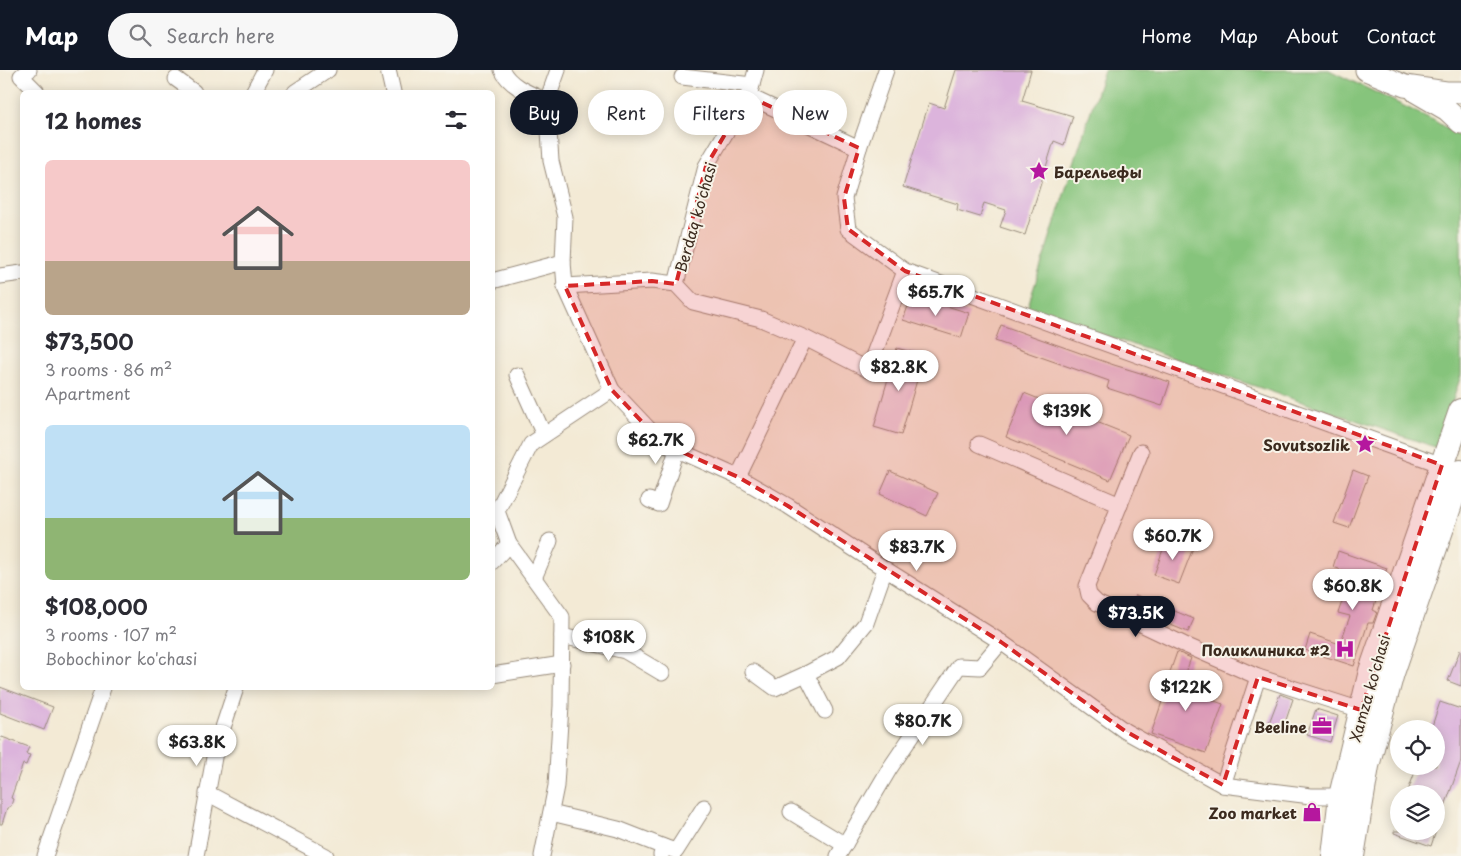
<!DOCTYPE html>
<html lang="en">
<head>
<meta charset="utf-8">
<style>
  body { margin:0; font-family:"Playpen Sans",sans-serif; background:#f7f7f7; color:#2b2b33; height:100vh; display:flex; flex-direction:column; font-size:19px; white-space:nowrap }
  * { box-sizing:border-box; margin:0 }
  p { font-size:16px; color:#7c7c81 }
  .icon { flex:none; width:28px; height:28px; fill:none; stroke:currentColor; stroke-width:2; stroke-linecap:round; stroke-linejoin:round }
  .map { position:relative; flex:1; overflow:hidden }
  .drawer { position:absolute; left:20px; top:20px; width:475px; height:600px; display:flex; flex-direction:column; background:#fff; border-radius:8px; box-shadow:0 2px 12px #0003 }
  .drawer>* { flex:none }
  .top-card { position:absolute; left:510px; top:20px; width:475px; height:45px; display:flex; gap:10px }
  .fabs { position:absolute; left:1390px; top:650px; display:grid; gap:10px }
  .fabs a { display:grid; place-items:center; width:55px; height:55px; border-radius:50%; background:#fff; box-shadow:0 2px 12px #0003; font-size:25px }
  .price { position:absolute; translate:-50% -42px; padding:0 11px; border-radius:18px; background:#fff; color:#222; font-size:16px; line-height:32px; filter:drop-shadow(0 1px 2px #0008) }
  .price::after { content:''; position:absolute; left:50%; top:30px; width:15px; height:11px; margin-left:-8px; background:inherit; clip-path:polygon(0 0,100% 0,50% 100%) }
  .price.on { background:#111827; color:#fff }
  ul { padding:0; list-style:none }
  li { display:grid; align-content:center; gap:10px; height:265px; padding:0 25px }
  li span { display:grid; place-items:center; height:155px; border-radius:8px; color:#555 }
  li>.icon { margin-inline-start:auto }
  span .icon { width:90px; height:90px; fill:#fffc; stroke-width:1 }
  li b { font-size:21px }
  h2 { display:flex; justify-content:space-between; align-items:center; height:60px; padding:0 25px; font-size:21px }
  .tag { padding:0 18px; border-radius:22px; background:#fff; box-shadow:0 2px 12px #0003; font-size:18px; line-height:45px }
  .tag.on { background:#111827; color:#fff }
  header { display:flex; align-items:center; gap:30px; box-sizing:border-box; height:70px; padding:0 25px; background:#111827; color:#fff }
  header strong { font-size:24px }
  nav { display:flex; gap:28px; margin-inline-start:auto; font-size:18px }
  .search { width:350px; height:45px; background:#f7f7f7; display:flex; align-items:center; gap:12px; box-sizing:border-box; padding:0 18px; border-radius:28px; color:#7c7c81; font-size:19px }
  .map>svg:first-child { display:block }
  .green { fill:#86c47b; stroke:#60774c }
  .building { fill:#dcb4dc }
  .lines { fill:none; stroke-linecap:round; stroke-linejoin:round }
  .street-casing { stroke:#978a7a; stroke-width:17 }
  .secondary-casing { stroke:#978a7a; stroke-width:23 }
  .primary-casing { stroke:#978a7a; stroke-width:26 }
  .street { stroke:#fff; stroke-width:15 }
  .secondary { stroke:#fff; stroke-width:21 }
  .primary { stroke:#fff; stroke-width:24 }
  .marked { fill:#d62828; fill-opacity:0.2; stroke:#d62828; stroke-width:4; stroke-dasharray:10 6; stroke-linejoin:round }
  .labels { text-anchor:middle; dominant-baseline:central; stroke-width:4; stroke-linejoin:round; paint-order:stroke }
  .poi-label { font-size:15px; font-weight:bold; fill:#3b2a1e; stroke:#f7f3e8; text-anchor:end }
  .street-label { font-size:15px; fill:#3b2a1e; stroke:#f7f3e8 }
</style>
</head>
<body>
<header>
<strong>Map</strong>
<div class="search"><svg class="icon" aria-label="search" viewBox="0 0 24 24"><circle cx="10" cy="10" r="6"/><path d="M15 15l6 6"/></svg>Search here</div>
<nav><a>Home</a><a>Map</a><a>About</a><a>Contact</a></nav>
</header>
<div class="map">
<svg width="1461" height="786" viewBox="0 0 1461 786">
  <rect width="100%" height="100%" fill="#f7f3e8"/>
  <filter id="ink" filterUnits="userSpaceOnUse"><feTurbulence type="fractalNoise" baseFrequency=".02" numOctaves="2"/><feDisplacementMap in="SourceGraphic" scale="10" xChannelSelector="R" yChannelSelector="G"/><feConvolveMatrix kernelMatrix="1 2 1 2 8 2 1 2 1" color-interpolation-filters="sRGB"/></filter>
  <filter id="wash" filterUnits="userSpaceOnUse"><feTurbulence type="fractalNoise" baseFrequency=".0096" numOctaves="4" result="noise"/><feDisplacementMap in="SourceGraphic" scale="20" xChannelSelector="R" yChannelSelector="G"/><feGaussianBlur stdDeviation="1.12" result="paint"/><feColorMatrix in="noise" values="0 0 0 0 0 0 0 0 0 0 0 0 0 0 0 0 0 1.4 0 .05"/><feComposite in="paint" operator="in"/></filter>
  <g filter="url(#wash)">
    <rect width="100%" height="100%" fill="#f3ead5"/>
    <path class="green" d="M1104,0H1329L1435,51L1461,68V305L1438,378L1027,239Z"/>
    <g id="blocks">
      <g class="building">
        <path d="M956,0H1031L1022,31L1073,46L1064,75L1054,71L1025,165L1000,157L1006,140L984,133L980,147L957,140L958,134L903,117L929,33L944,38Z"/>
        <path d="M912,225L969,243L961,268L903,250Z"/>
        <path d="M1001,255L1114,295L1170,312L1162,336L1107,318L1109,311L995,271Z"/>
        <path d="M897,278L924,286L901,365L874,357Z"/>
        <path d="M1024,323L1129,365L1110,410L1006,367Z"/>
        <path d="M1353,400L1368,406L1349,458L1334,453Z"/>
        <path d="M890,401L938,423L927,446L880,424Z"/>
        <path d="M1167,468L1193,478L1179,514L1154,505Z"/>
        <path d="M1338,481L1387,498L1373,540L1377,542L1373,553H1368L1354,596L1305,580L1310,564L1340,574L1350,546L1338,543L1343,529L1354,533L1363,507L1333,497Z"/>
        <path d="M1136,525L1194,549L1188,562L1131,539Z"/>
        <path d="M1460,580H1461V616L1448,611Z"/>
        <path d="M1177,582L1191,588L1180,619L1223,634L1206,683L1151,664L1167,617L1165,616Z"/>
        <path d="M0,617L53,637L44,660L0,643Z"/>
        <path d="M1280,624L1293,629L1283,659L1269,653Z"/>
        <path d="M1440,632L1461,639V691L1438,756H1436V724H1407L1417,696H1436V659H1431Z"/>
        <path d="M1316,639L1338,646L1330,672L1307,665Z"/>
        <path d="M2,667L29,677L26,684L30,685L26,695L23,694L11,728L13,729L11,736L7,738L2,754H0V674Z"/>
        <path d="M1394,761H1436L1431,776L1394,763Z"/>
      </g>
    </g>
  </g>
  <g filter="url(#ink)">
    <use href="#blocks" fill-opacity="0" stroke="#978a7a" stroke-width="1"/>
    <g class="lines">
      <defs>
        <g id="street">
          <path d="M29,0L21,6L37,22"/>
          <path d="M388,0L393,22"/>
          <path d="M502,0C510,17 531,24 547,31"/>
          <path d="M558,0L547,31L551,91L565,147L563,192L565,216L612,320L662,373L738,407L788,436L885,499L1001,572L1125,661L1223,715L1311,726H1341"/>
          <path d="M886,0L859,78L844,128L848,159L905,201L1442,395L1448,400"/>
          <path d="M682,7L752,15"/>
          <path d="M176,9L194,22"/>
          <path d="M253,22L265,0"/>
          <path d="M295,22L328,0"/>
          <path d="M748,26L859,78"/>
          <path d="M0,206L22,203"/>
          <path d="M492,211L563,192"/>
          <path d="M676,214L706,96L750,22L756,0"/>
          <path d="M565,216L652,211L676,214L693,232L761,249L805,268L868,300L905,201"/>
          <path d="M517,305L544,365"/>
          <path d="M979,374L1120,435"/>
          <path d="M1141,382L1087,516L1089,525L1097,533L1183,574L1258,607L1361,640"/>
          <path d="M738,407L805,268"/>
          <path d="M649,430L659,434L677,380"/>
          <path d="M492,439L497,441L509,474L562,547L561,636L556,716L542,786"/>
          <path d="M497,441L531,374L612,320"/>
          <path d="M492,492L509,474"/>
          <path d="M534,508L550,471"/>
          <path d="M562,566L625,581L662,603"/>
          <path d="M753,602L775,618L806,604L838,587L866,553L885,499"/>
          <path d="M806,604L825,641"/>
          <path d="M492,605L562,594"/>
          <path d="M1223,715L1258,607"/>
          <path d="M207,723L326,786"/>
          <path d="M791,742L845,775"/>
          <path d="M551,743L618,759L664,777"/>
          <path d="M661,785L664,777L676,781L704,737"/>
          <path d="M45,786L103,618"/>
          <path d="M196,786L215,682L236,618"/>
          <path d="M838,786L890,698L959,596L980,597L1001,572"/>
        </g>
        <g id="secondary">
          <path d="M1366,0L1405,16L1446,22H1461"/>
          <path d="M1416,22L1447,40L1461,53"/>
        </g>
        <g id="primary">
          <path d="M1334,786L1341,726L1371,601L1461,341"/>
          <path d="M1352,786L1367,696L1392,603L1461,402"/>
        </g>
      </defs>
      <use href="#street" class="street-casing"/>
      <use href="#secondary" class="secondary-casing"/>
      <use href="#primary" class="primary-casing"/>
      <use href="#street" class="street"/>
      <use href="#secondary" class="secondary"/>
      <use href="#primary" class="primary"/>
    </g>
  </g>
  <path class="marked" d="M748,26L859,78L844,128L848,159L905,201L1442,395L1361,640L1258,607L1223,715L1125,661L1001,572L788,436L738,407L662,373L612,320L565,216L652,211L676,214L706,96Z"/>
  <defs>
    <symbol id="sight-bare" viewBox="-9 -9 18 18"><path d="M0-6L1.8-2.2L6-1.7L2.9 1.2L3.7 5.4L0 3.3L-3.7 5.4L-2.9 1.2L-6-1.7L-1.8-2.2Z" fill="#b5179e" stroke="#f7f3e8" stroke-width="2.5" paint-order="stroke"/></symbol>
    <symbol id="hospital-bare" viewBox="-9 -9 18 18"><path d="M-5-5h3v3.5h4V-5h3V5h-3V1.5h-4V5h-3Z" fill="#b5179e" stroke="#f7f3e8" stroke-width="2.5" paint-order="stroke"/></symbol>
    <symbol id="office-bare" viewBox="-9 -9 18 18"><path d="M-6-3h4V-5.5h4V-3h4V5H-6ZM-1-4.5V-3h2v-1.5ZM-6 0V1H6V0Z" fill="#b5179e" stroke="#f7f3e8" stroke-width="2.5" paint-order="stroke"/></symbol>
    <symbol id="shop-bare" viewBox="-9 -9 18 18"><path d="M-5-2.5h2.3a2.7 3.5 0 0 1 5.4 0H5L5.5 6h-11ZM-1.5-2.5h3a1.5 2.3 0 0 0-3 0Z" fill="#b5179e" stroke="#f7f3e8" stroke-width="2.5" paint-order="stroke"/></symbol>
  </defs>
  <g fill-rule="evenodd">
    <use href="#sight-bare" x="1025" y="87" width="28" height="28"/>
    <use href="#sight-bare" x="1351" y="360" width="28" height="28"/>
    <use href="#hospital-bare" x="1331" y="565" width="28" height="28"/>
    <use href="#office-bare" x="1308" y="642" width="28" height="28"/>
    <use href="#shop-bare" x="1298" y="728" width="28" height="28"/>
  </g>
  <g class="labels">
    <g class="poi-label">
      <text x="1054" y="101" text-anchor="start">Барельефы</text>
      <text x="1350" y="374">Sovutsozlik</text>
      <text x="1330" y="579">Поликлиника #2</text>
      <text x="1307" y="656">Beeline</text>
      <text x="1297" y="742">Zoo market</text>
    </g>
    <g class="street-label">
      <text transform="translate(695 147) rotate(-74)">Berdaq ko'chasi</text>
      <text transform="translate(1369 618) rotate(-74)">Xamza ko'chasi</text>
    </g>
  </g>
</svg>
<div class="fabs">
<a><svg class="icon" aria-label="locate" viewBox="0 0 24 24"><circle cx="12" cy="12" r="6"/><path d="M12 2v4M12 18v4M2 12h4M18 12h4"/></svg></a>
<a><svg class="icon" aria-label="layers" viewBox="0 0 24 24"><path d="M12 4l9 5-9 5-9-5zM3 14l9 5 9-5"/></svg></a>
</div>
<b class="price" style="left:936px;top:247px">$65.7K</b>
<b class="price" style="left:899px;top:322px">$82.8K</b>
<b class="price" style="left:1067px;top:366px">$139K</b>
<b class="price" style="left:656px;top:395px">$62.7K</b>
<b class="price" style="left:1173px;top:491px">$60.7K</b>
<b class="price" style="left:917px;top:502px">$83.7K</b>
<b class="price" style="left:1353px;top:541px">$60.8K</b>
<b class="price on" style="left:1136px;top:568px">$73.5K</b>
<b class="price" style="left:609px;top:592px">$108K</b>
<b class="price" style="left:1186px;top:642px">$122K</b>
<b class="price" style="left:923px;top:676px">$80.7K</b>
<b class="price" style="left:197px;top:697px">$63.8K</b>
<div class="top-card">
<a class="tag on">Buy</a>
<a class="tag">Rent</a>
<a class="tag">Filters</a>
<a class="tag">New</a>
</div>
<section class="drawer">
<h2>12 homes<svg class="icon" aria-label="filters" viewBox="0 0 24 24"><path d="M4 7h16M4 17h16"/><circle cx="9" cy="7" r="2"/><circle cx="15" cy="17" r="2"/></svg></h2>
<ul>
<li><span style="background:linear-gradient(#f6c9c9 65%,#b9a48a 0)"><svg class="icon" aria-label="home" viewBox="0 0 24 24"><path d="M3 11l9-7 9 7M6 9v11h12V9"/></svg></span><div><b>$73,500</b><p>3 rooms · 86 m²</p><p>Apartment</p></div></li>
<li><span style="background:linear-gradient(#bfe0f5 60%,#8fb573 0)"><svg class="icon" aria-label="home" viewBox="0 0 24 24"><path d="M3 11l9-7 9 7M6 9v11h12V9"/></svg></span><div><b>$108,000</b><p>3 rooms · 107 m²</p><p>Bobochinor ko'chasi</p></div></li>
</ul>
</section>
</div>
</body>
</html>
